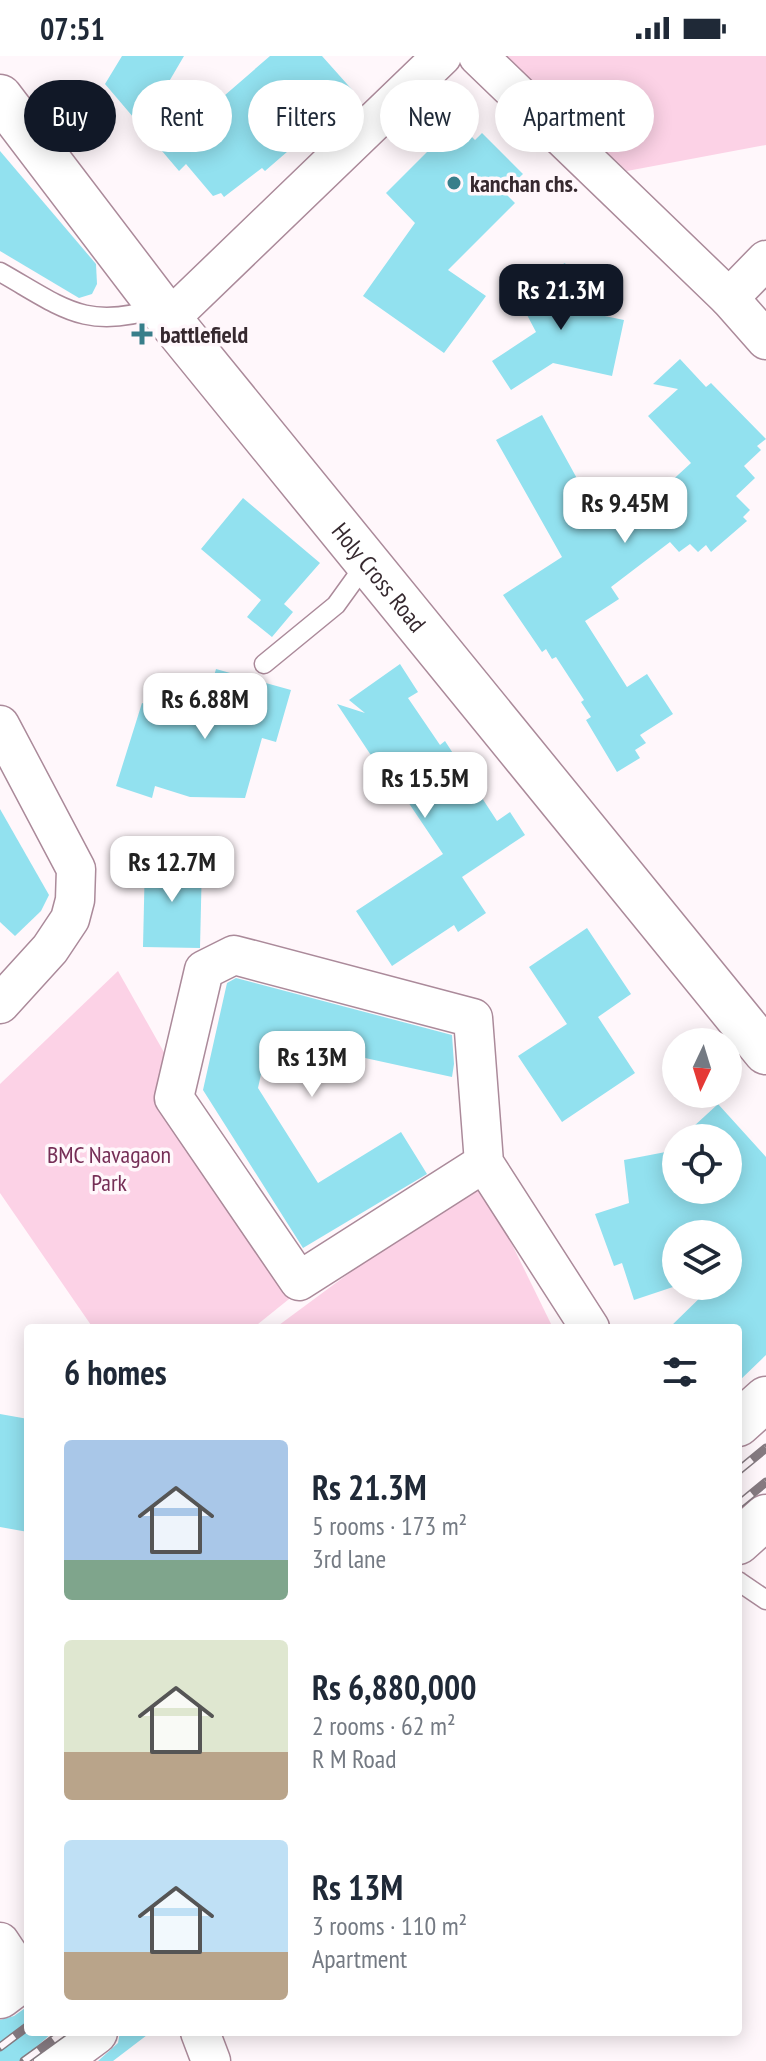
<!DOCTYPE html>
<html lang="en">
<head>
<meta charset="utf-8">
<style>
  body { margin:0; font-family:"PT Sans Narrow",sans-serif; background:#f2f2f3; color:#1f2937; height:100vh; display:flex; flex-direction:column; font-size:30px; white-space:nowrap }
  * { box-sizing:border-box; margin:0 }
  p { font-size:26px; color:#747a83 }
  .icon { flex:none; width:44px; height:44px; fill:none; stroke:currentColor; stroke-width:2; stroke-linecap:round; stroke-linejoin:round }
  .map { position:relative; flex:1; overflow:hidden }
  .sheet { position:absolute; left:24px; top:1268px; width:718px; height:712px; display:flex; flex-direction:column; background:#fff; border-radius:8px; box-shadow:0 4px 20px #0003 }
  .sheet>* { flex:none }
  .hud { position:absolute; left:24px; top:24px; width:718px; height:72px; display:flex; gap:16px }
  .needle { width:52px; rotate:184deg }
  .controls { position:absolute; left:662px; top:972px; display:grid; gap:16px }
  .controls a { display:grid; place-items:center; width:80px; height:80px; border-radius:50%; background:#fff; box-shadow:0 4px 20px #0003; font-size:40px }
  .price { position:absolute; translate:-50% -68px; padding:0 18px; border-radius:16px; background:#fff; color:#222; font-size:26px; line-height:52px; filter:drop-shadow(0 2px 4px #0008) }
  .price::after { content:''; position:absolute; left:50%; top:48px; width:24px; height:18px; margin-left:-12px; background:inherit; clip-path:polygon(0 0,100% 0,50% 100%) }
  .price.active { background:#111827; color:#fff }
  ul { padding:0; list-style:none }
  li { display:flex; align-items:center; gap:24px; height:200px; padding:0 40px }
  li span { display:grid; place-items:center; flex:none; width:224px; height:160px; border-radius:8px; color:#555 }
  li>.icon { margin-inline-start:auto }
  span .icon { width:96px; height:96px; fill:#fffc; stroke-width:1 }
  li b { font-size:34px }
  h2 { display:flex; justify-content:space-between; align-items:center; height:96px; padding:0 40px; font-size:34px }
  .chip { padding:0 28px; border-radius:36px; background:#fff; box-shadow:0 4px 20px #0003; font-size:28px; line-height:72px }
  .chip.active { background:#111827; color:#fff }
  .status { display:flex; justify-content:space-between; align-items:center; height:56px; padding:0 40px; background:#fff; direction:ltr }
  .status svg { height:22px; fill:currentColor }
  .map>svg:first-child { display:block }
  .green { fill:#fcd2e6 }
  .building { fill:#92e1ef }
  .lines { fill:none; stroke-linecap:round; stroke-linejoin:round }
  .service-casing { stroke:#ab8a9a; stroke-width:21 }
  .minor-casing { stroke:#ab8a9a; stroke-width:41 }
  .tertiary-casing { stroke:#ab8a9a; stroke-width:47 }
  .primary-casing { stroke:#ab8a9a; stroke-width:47 }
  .service { stroke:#fff; stroke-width:18 }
  .minor { stroke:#fff; stroke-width:38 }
  .tertiary { stroke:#fff; stroke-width:44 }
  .primary { stroke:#fff; stroke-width:44 }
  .rail-casing { stroke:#857a80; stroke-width:9 }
  .rail { stroke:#fff7fb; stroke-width:6; stroke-dasharray:18; stroke-linecap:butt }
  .poi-dot { fill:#387e8a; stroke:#fff7fb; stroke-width:3 }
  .labels { text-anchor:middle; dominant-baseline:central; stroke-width:7; stroke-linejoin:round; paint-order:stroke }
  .poi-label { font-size:24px; font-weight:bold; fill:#36292f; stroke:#fff7fb; text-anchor:start }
  .street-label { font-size:24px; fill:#36292f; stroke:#fff7fb }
  .park-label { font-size:24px; fill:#752e56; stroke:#fff7fb }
</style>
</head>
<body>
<div class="status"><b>07:51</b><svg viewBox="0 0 49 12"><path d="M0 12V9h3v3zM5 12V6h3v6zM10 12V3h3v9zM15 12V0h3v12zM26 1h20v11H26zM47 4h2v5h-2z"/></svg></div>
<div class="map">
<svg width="766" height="2005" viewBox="0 0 766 2005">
  <rect width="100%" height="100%" fill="#fff7fb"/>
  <g class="green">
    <path d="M505,0H766V89L627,115Z"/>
    <path d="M118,915L299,1235L253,1272H93L0,1137V1028Z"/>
    <path d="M479,1121L553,1272H275Z"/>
  </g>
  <g class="building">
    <path d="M122,0H184L167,29L195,65L270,0H322L355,37L265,115L262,112L224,141L221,137L213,140L186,108L179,115L105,28Z"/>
    <path d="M457,66L475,84L482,77L523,118L504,136L515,147L448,214L486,240L444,297L363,240L415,167L386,137Z"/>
    <path d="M0,95L96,208L97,228L92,238L79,242L0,195Z"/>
    <path d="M565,207L590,257L624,264L612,320L553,307L511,334L492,305L536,276L516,238L541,225L539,221Z"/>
    <path d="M680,303L706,331L711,327L766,383L757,390L761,394L744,410L755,422L736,440L750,454L743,461L747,465L711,496L706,489L698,496L690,488L679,496L670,486L611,531L619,543L585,565L627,631L647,618L673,658L640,679L646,687L635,694L640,702L617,716L586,664L591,661L581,646L584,644L556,601L552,603L546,593L542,596L503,539L562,501L496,384L542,359L601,466L618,452L628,465L691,407L648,360L678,333L653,328Z"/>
    <path d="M243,442L320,507L284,548L293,556L272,581L247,561L261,544L201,493Z"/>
    <path d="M400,608L418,636L408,642L440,689L445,685L497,765L510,756L525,779L462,821L486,857L458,876L454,869L392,910L356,855L443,798L400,734L396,737L337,648L365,657L349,644Z"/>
    <path d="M216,613L291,634L276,686L262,682L245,742L190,741L155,730L152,742L116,730L142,647L201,666Z"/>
    <path d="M0,753L49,839L41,855L15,880L0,866Z"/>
    <path d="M145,804L202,806L200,892L143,891Z"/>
    <path d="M587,872L631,938L598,961L635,1017L562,1066L518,1000L567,968L529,911Z"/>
    <path d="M236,922L452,979L454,1008L452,1021L269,981L258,1032L318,1127L401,1076L427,1118L303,1192L203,1034L227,927Z"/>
    <path d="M718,1048L766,1101V1299L738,1326V1272H669L712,1230H728V1178H676V1230L634,1244L622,1207L614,1210L595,1158L629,1147L624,1104L676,1094V1134H728V1082H681Z"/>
    <path d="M0,1358L28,1363V1476L0,1471Z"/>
    <path d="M28,1950V1976H53L33,1994L31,2005H0V1964L14,1960Z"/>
    <path d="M120,1976H151L113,2005H98L118,1987Z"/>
  </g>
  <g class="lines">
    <defs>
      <g id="service">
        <path d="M0,216C62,251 86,276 160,251"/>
        <path d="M264,608L336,549L367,506"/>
        <path d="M738,1525L766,1544"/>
      </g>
      <g id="minor">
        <path d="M478,0L729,242"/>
        <path d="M766,204L729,242L766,284"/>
        <path d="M169,263L442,0"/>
        <path d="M0,669L76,813L75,844L70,863L50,893L0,948"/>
        <path d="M484,1107L299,1225L174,1042L204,914L234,899L473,962L484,1107L590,1272"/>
        <path d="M0,1886L24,1922"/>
        <path d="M200,1976L211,2005"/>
      </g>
      <g id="tertiary">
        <path id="s1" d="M0,41L169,263L766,996"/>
      </g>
      <g id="primary">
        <path d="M738,1368L766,1343"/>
        <path d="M738,1486L766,1461"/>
        <path d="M0,1940L28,1919"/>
        <path d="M56,2005L95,1976"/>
      </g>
    </defs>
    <use href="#service" class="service-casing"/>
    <use href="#minor" class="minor-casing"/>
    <use href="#tertiary" class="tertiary-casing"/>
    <use href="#primary" class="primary-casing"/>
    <use href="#service" class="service"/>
    <use href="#minor" class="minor"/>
    <use href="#tertiary" class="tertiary"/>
    <use href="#primary" class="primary"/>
    <defs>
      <g id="rail">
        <path d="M738,1415L766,1392"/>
        <path d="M738,1449L766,1426"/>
        <path d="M0,1991L28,1970"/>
        <path d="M24,2005L64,1976"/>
      </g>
    </defs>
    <use href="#rail" class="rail-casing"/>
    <use href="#rail" class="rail"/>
  </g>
  <g class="poi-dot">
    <circle cx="454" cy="127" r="8"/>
    <path d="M138 266h8v8h8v8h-8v8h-8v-8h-8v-8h8z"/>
  </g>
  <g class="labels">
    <g class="poi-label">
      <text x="470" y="127">kanchan chs.</text>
      <text x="160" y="278">battlefield</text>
    </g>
    <g class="street-label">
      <text stroke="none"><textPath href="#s1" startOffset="612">Holy Cross Road</textPath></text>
    </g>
    <g class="park-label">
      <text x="109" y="1098">BMC Navagaon<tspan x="109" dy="28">Park</tspan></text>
    </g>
  </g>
</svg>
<div class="controls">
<a><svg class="needle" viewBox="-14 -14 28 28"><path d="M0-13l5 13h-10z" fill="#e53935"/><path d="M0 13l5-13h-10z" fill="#747a83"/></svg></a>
<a><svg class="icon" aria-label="locate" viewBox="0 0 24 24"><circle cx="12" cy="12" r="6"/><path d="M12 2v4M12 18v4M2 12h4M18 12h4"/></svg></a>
<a><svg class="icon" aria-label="layers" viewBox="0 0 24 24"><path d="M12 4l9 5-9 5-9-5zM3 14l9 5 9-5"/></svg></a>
</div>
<b class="price active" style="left:561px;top:276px">Rs 21.3M</b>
<b class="price" style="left:625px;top:489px">Rs 9.45M</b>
<b class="price" style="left:205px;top:685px">Rs 6.88M</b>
<b class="price" style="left:425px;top:764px">Rs 15.5M</b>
<b class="price" style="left:172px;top:848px">Rs 12.7M</b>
<b class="price" style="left:312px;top:1043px">Rs 13M</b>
<div class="hud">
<a class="chip active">Buy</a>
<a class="chip">Rent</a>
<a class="chip">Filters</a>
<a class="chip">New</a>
<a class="chip">Apartment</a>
</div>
<section class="sheet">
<h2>6 homes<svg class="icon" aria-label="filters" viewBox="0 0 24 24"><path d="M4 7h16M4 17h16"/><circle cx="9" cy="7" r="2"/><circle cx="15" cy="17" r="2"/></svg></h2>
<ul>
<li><span style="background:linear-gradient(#a9c7e8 75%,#7fa58c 0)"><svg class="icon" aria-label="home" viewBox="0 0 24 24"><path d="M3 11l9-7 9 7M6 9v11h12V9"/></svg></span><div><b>Rs 21.3M</b><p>5 rooms · 173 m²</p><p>3rd lane</p></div></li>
<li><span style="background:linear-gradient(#dfe7d0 70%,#b9a48a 0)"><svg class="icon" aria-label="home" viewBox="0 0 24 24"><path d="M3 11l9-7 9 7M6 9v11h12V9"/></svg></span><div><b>Rs 6,880,000</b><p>2 rooms · 62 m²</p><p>R M Road</p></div></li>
<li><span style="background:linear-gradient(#bfe0f5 70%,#b9a48a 0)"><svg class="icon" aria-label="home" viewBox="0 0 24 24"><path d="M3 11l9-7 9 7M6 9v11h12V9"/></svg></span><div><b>Rs 13M</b><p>3 rooms · 110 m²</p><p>Apartment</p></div></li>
</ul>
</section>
</div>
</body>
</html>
